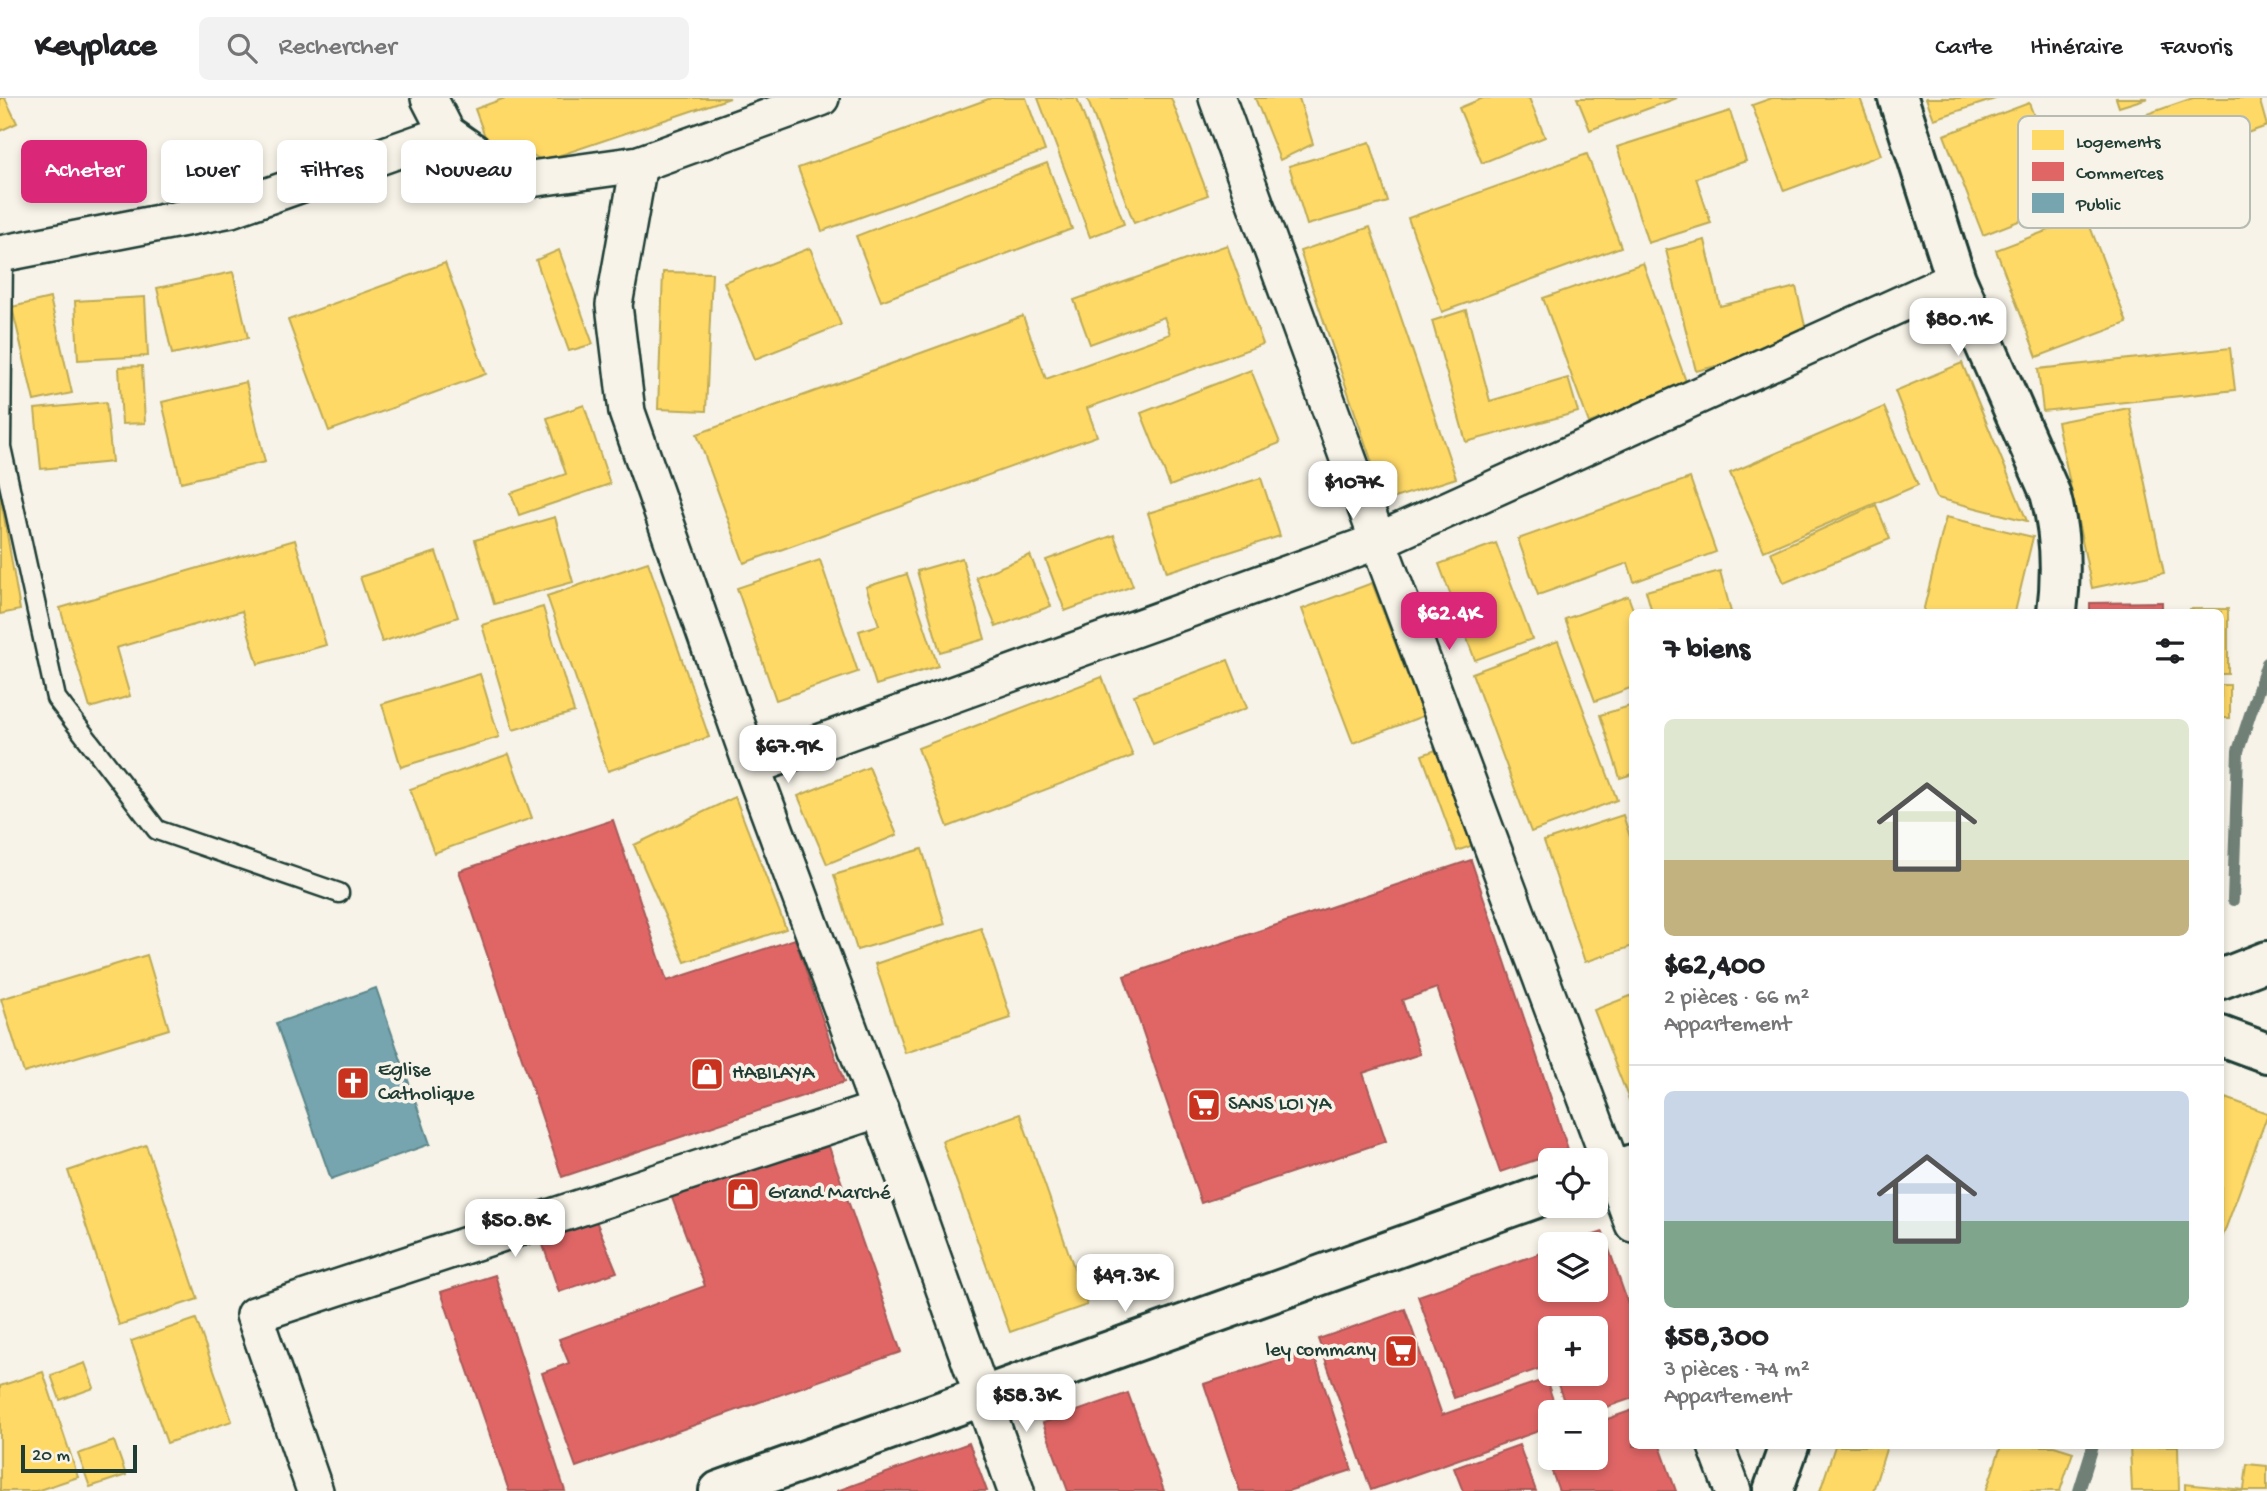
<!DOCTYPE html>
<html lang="fr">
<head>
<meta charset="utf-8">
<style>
  body { margin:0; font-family:"Gochi Hand",sans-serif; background:#f2f2f2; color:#202124; height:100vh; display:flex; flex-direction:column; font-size:26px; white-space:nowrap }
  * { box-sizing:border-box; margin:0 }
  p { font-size:23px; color:#757577 }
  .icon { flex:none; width:38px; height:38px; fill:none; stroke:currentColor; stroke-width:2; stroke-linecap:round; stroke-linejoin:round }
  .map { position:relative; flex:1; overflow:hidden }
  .details { position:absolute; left:1629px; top:511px; width:595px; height:840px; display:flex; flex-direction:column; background:#fff; border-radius:10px; box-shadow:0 4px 10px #0003 }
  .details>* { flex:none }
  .banner { position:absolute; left:21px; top:42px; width:665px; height:63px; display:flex; gap:14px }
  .fabs { position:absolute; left:1538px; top:1050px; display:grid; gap:14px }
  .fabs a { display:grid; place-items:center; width:70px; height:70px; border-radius:10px; background:#fff; box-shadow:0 4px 10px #0003; font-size:35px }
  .scale { position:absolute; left:21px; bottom:18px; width:116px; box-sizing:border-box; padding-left:7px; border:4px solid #1f3d34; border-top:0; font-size:19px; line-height:24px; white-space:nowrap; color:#1f3d34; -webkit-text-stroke:5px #f7f3e8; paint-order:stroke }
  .price { position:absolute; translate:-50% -60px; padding:0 16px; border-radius:14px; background:#fff; color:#222; font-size:23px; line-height:46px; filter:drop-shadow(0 2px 4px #0008) }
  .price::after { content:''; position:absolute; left:50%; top:42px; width:21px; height:16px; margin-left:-10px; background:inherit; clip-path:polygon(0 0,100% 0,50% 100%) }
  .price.on { background:#db2777; color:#fff }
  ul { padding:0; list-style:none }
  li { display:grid; align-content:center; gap:14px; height:371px; padding:0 35px }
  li+li { border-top:2px solid #e0e0e0 }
  li span { display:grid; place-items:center; height:217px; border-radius:10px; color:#555 }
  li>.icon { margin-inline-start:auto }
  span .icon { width:126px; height:126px; fill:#fffc; stroke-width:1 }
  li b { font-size:30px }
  h2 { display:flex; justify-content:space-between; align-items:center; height:84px; padding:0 35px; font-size:30px }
  .tag { padding:0 24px; border-radius:10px; background:#fff; box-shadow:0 4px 10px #0003; font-size:24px; line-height:63px }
  .tag.on { background:#db2777; color:#fff }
  header { display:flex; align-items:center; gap:42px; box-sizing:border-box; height:98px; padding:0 35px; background:#fff; border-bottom:2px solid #e0e0e0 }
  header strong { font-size:33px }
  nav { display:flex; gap:38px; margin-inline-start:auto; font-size:24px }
  .search { width:490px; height:63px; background:#f2f2f2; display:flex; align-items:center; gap:18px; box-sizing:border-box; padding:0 24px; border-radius:10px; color:#757577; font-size:26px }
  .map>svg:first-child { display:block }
  .homes { fill:#ffd966; stroke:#bcaa57; stroke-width:2 }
  .shops { fill:#e06666; stroke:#a65a57; stroke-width:2 }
  .public { fill:#76a5af; stroke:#5c868a; stroke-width:2 }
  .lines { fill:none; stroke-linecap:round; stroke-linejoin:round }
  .stream { stroke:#6f8077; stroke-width:12 }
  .service-casing { stroke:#1f3d34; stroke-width:23 }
  .minor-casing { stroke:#1f3d34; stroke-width:40 }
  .tertiary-casing { stroke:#1f3d34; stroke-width:44 }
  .secondary-casing { stroke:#1f3d34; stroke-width:44 }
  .primary-casing { stroke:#1f3d34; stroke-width:44 }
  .service { stroke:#f7f3e8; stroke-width:18 }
  .minor { stroke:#f7f3e8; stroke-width:35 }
  .tertiary { stroke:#f7f3e8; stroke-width:38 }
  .secondary { stroke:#f7f3e8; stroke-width:38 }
  .primary { stroke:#f7f3e8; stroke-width:38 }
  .labels { text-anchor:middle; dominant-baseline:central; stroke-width:7; stroke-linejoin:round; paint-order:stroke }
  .poi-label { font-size:21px; fill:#1f3d34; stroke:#f7f3e8; text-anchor:start }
  .key { fill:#f7f3e8; stroke:#b6bcb2; stroke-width:2 }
  .key-label { font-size:19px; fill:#1f3d34 }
</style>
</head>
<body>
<header>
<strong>Keyplace</strong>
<div class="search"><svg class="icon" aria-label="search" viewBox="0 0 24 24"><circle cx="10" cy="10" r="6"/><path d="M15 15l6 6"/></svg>Rechercher</div>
<nav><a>Carte</a><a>Itinéraire</a><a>Favoris</a></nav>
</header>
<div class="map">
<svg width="2267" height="1393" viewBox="0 0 2267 1393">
  <rect width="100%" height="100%" fill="#f7f3e8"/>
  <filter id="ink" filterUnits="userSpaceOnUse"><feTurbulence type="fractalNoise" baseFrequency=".0143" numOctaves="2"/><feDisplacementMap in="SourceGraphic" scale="14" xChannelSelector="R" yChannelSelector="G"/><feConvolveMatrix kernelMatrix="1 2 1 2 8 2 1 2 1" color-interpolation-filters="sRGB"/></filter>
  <g filter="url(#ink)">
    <g class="homes">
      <path d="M0,0H5L17,25L0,33Z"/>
      <path d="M505,0H730L543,63L514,46L491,55L475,11Z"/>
      <path d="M991,0H1026L1045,53L822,133L798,70Z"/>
      <path d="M1038,0H1077L1124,126L1090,139Z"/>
      <path d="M1087,0H1171L1208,97L1134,125Z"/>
      <path d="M1255,0H1299L1313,46L1280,62Z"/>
      <path d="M1483,0H1529L1545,39L1482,65L1459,10Z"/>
      <path d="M1577,0H1677L1590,32Z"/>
      <path d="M1772,0H1860L1881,57L1784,93L1752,7Z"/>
      <path d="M1926,0H1998L1934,21Z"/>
      <path d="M2116,0H2148L2119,9Z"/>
      <path d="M2193,0H2259L2267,28L2112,82L2095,34Z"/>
      <path d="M2029,5L2067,104L1983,137L1944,37Z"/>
      <path d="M1730,13L1746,63L1696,80L1711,125L1648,145L1617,49Z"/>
      <path d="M1370,44L1388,104L1307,127L1289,68Z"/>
      <path d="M1587,56L1621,149L1442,214L1408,120Z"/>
      <path d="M1047,65L1072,131L881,203L856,138Z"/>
      <path d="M2086,118L2127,225L2037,259L1996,152Z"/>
      <path d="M1370,129L1456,380L1385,403L1300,153Z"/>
      <path d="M1705,142L1720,208L1796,189L1809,245L1696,273L1666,152Z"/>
      <path d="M1227,147L1263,246L1087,310L1097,338L744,465L697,336L1023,218L1046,281L1170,236L1164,219L1090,246L1074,202Z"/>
      <path d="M810,150L841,227L755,261L724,184Z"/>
      <path d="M559,152L593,246L569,253L536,162Z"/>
      <path d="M445,165L486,276L329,333L288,222Z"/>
      <path d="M1643,165L1688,289L1589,325L1543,200Z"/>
      <path d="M233,174L248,240L172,256L157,190Z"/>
      <path d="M663,174L712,175L706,313L658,311Z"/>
      <path d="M145,199L148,258L78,262L75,203Z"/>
      <path d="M50,200L72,295L34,303L12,209Z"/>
      <path d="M1466,212L1490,303L1568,280L1578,314L1466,344L1432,223Z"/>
      <path d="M2230,250L2235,292L2043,313L2038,271Z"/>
      <path d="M1962,265L2027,423L1937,400L1895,293Z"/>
      <path d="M142,268L145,325L122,326L119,269Z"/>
      <path d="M1251,272L1280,345L1170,388L1141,315Z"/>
      <path d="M246,284L265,364L181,384L162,304Z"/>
      <path d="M106,304L112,364L41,371L35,311Z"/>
      <path d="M584,307L610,386L519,417L511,395L566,376L547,320Z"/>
      <path d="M1884,309L1918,387L1764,453L1730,375Z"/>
      <path d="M2129,310L2164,475L2092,490L2057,324Z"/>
      <path d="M1261,380L1280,438L1167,474L1148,415Z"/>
      <path d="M1690,380L1716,454L1634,484L1628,465L1538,497L1518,441Z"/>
      <path d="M0,395L20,512L0,516Z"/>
      <path d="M1876,407L1890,441L1784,485L1771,454Z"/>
      <path d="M555,419L573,484L494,506L475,442Z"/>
      <path d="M1946,419L2033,439L2015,514H1923Z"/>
      <path d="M1114,437L1133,488L1065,513L1046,462Z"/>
      <path d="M295,442L326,547L258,566L242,513L116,550L130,598L90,610L60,510Z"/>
      <path d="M1496,445L1532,541L1475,562L1439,466Z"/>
      <path d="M436,454L458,519L382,544L360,479Z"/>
      <path d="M1030,457L1051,508L996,529L976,479Z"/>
      <path d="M962,460L985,541L940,554L917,473Z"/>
      <path d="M820,462L858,574L776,602L737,490Z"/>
      <path d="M648,464L709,639L608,673L547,498Z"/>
      <path d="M1720,473L1731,514H1652L1646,493Z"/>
      <path d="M907,476L938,568L876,587L859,533L879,527L866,489Z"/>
      <path d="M1372,485L1423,618L1353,645L1302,511Z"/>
      <path d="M1628,498L1634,514L1633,589L1595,603L1565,521Z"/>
      <path d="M543,509L574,614L513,632L482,527Z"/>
      <path d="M2190,511H2228V576H2221V514H2190Z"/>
      <path d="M1558,543L1617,702L1531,734L1472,575Z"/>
      <path d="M1228,562L1247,610L1153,646L1134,597Z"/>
      <path d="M480,576L499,639L401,669L382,606Z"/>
      <path d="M1102,579L1133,658L948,729L918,650Z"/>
      <rect x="2221" y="587" width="9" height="33"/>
      <path d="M1633,607V676L1620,680L1600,617Z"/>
      <path d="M1444,649L1479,745L1457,753L1422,657Z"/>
      <path d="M509,656L532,720L434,755L410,691Z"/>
      <path d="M869,669L897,737L827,766L798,698Z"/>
      <path d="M735,699L786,831L685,864L634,747Z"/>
      <path d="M1623,717L1633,748V848L1585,864L1544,743Z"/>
      <path d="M922,751L945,826L857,852L834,777Z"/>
      <path d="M981,830L1011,920L905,955L875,866Z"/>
      <path d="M147,857L169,931L24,975L1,901Z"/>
      <path d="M1633,897V1012L1594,912Z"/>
      <path d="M2226,1000L2267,1015V1018L2221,1143V1013Z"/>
      <path d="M1020,1016L1087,1207L1010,1234L942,1043Z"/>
      <path d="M146,1047L198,1201L119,1227L68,1073Z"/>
      <path d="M196,1221L232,1323L167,1345L131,1243Z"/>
      <path d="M85,1265L94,1290L60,1302L51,1277Z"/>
      <path d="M43,1274L78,1379L36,1393H0V1288Z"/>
      <path d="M114,1343L126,1377L90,1389L78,1356Z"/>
      <path d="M1835,1348H1887L1873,1393H1820Z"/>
      <path d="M2001,1348H2054L2073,1354L2060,1393H1986Z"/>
      <path d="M2130,1348H2178L2179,1393H2132Z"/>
      <path d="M2247,1366L2267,1368V1393H2185V1386L2244,1392Z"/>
    </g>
    <g class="shops">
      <path d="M2162,504V514H2090V505Z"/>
      <path d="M613,722L667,883L795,841L844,984L562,1079L459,773Z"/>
      <path d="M1471,762L1568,1051L1500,1074L1437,890L1402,902L1420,956L1363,975L1386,1043L1201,1105L1124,878Z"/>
      <path d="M827,1043L901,1254L576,1369L542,1275L569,1265L559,1241L705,1188L671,1097Z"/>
      <path d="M596,1123L617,1174L559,1194L542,1144Z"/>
      <path d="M1603,1134L1633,1220V1300L1592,1314H1568L1554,1276H1596V1230H1550V1267L1454,1300L1418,1198L1550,1152V1192H1596V1146H1567Z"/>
      <path d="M495,1177L565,1393H509L441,1194Z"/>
      <path d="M1405,1211L1442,1317L1546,1281L1557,1314H1550V1329L1371,1392L1318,1241Z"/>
      <path d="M1312,1251L1352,1372L1288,1393H1240L1204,1286Z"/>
      <path d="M1128,1295L1164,1393H1068L1043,1325Z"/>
      <path d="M1633,1312V1348H1660L1676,1393H1559L1541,1344L1550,1341V1360H1596V1325Z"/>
      <path d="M969,1345L987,1393H837Z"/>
      <path d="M1519,1347L1536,1393H1463L1454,1370Z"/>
    </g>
    <path class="public" d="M376,890L430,1046L331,1081L276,925Z"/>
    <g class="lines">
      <g class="stream">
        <path d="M2233,802L2238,653L2267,565"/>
        <path d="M2079,1393L2093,1348"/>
      </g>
      <defs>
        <path id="service" d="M3,156L1,349L56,600L157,732L339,795"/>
        <g id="minor">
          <path d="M429,0L447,35L516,83L639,66L821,0"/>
          <path d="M1217,0L1378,443L1633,1126"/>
          <path d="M639,66L614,207L627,314L752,669L905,1081L1016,1393"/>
          <path d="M0,156L231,111L447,35"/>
          <path d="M752,669L1378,443L1956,181"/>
          <path d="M1716,1348L1733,1393"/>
          <path d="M315,1393L254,1217L880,1011"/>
        </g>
        <path id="tertiary" d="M1898,0L1956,181L2050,395C2061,435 2062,474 2057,514"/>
        <g id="secondary">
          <path d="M1596,1079L1633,1066"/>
          <path d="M719,1393L1550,1095"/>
          <path d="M1773,1393L1789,1348"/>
        </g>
        <g id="primary">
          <path d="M2221,881L2267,863"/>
          <path d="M2221,938L2267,955"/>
        </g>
      </defs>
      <use href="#service" class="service-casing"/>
      <use href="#minor" class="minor-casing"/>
      <use href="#tertiary" class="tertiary-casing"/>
      <use href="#secondary" class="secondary-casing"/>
      <use href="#primary" class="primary-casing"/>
      <use href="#service" class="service"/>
      <use href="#minor" class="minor"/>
      <use href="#tertiary" class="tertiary"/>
      <use href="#secondary" class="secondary"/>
      <use href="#primary" class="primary"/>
    </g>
  </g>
  <defs>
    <symbol id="shop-square" viewBox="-11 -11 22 22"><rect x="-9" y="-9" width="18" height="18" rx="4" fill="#c8321e" stroke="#f7f3e8"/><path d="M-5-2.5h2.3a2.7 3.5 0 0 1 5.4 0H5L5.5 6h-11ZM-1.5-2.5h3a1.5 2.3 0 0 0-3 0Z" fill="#fff"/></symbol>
    <symbol id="church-square" viewBox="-11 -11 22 22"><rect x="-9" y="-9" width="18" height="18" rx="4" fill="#c8321e" stroke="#f7f3e8"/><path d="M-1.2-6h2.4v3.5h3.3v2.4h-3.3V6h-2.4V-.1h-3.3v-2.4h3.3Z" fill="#fff"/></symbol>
    <symbol id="supermarket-square" viewBox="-11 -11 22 22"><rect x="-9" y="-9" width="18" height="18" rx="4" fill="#c8321e" stroke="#f7f3e8"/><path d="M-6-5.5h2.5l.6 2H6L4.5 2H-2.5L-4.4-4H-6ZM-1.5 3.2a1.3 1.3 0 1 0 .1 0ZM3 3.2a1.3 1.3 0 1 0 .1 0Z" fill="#fff"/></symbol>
  </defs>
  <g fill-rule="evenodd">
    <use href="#shop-square" x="688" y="957" width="38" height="38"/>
    <use href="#church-square" x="334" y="966" width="38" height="38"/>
    <use href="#supermarket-square" x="1185" y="988" width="38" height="38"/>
    <use href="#shop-square" x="724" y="1077" width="38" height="38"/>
    <use href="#supermarket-square" x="1382" y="1234" width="38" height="38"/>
  </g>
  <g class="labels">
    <g class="poi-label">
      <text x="378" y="973">Eglise<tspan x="378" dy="24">Catholique</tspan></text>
      <text x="732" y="976">HABILAYA</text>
      <text x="1228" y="1007">SANS LOI YA</text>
      <text x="768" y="1096">Grand Marché</text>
      <text x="1376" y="1253" text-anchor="end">ley commany</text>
    </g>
  </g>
  <rect x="2018" y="18" width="232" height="112" rx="10" class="key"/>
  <rect x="2032" y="32" width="32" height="20" fill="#ffd966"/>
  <rect x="2032" y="64" width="32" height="19" fill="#e06666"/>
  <rect x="2032" y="95" width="32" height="20" fill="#76a5af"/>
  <g class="key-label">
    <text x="2076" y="49">Logements</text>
    <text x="2076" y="80">Commerces</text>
    <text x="2076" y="112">Public</text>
  </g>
</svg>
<div class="fabs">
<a><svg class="icon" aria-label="locate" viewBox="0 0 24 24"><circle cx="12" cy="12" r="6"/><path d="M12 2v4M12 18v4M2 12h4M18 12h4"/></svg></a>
<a><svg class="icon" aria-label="layers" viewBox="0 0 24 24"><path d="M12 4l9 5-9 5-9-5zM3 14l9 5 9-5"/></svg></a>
<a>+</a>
<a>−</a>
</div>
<div class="scale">20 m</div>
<b class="price" style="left:1958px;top:260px">$80.1K</b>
<b class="price" style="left:1353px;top:423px">$107K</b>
<b class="price on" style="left:1449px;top:554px">$62.4K</b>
<b class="price" style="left:788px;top:687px">$67.9K</b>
<b class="price" style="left:515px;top:1161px">$50.8K</b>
<b class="price" style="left:1125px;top:1216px">$49.3K</b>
<b class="price" style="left:1026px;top:1336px">$58.3K</b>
<div class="banner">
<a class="tag on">Acheter</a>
<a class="tag">Louer</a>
<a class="tag">Filtres</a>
<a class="tag">Nouveau</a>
</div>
<section class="details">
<h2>7 biens<svg class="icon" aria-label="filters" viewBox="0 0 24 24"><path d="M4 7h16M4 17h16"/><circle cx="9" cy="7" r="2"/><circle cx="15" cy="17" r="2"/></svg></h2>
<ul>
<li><span style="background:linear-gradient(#dfe7d0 65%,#c2b280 0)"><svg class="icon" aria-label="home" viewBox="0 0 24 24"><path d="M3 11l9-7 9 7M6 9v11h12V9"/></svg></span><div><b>$62,400</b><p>2 pièces · 66 m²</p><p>Appartement</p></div></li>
<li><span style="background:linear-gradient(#c9d6e8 60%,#7fa58c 0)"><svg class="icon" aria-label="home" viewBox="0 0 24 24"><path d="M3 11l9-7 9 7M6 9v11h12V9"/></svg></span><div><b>$58,300</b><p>3 pièces · 74 m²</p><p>Appartement</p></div></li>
</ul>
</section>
</div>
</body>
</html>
